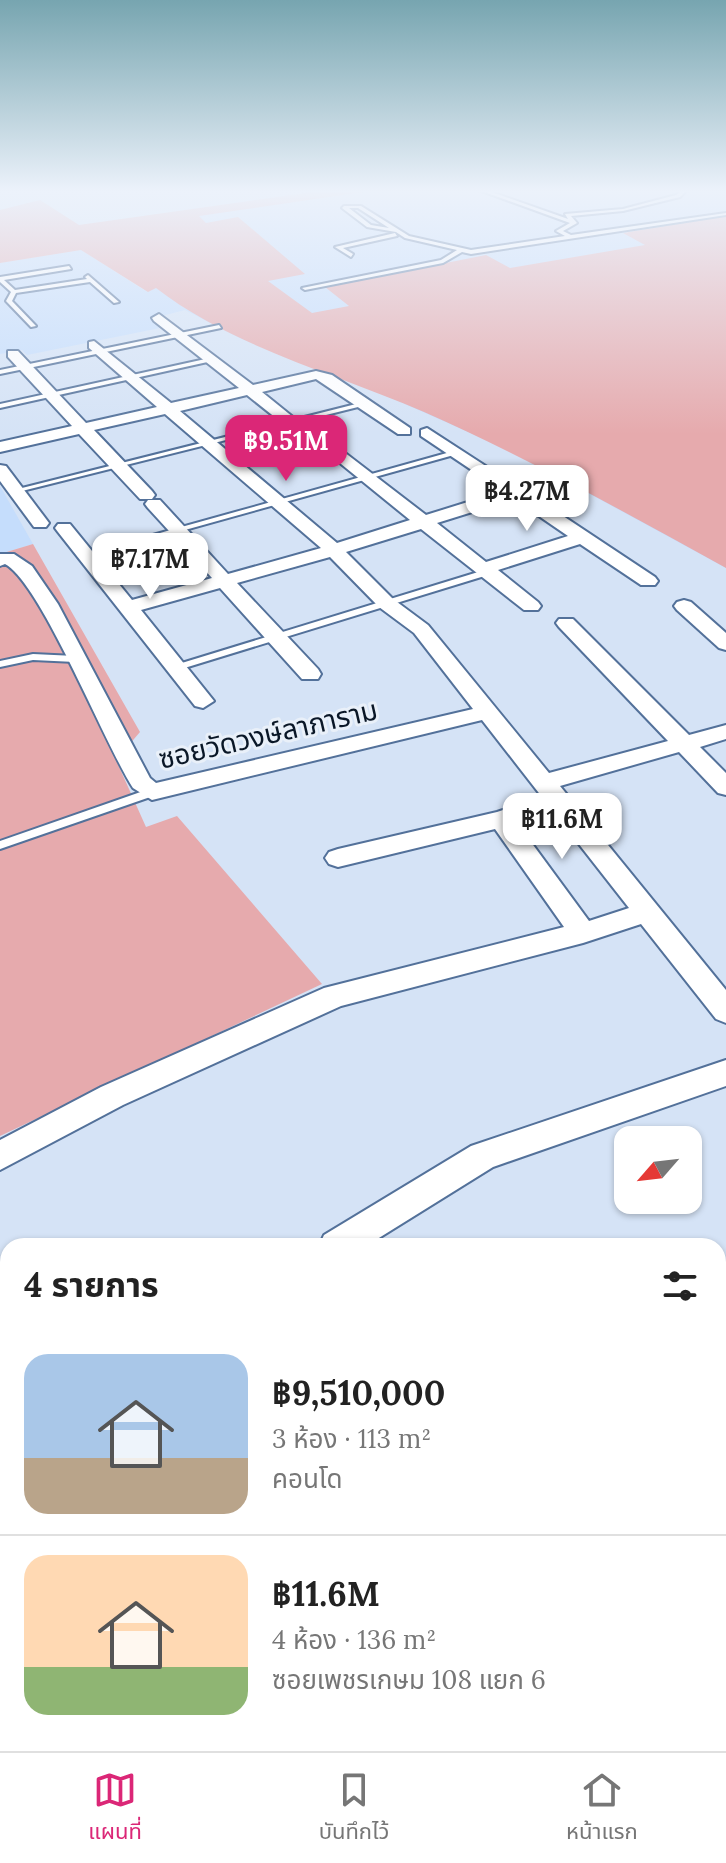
<!DOCTYPE html>
<html lang="th">
<head>
<meta charset="utf-8">
<style>
  body { margin:0; font-family:Lora,"Noto Sans Thai",serif; background:#f2f2f2; color:#222; height:100vh; display:flex; flex-direction:column; font-size:30px; white-space:nowrap }
  * { box-sizing:border-box; margin:0 }
  p { font-size:26px; color:#767676 }
  .icon { flex:none; width:44px; height:44px; fill:none; stroke:currentColor; stroke-width:2; stroke-linecap:round; stroke-linejoin:round }
  .map { position:relative; flex:1; overflow:hidden }
  .sheet { position:absolute; left:0px; top:1238px; width:726px; height:514px; display:flex; flex-direction:column; background:#fff; border-radius:24px 24px 0 0; box-shadow:0 2px 6px #0004 }
  .sheet>* { flex:none }
  .needle { width:52px; rotate:242deg }
  .buttons { position:absolute; left:614px; top:1126px; display:grid; gap:16px }
  .buttons a { display:grid; place-items:center; width:88px; height:88px; border-radius:16px; background:#fff; box-shadow:0 2px 6px #0004; font-size:40px }
  .price { position:absolute; translate:-50% -68px; padding:0 18px; border-radius:16px; background:#fff; color:#222; font-size:26px; line-height:52px; filter:drop-shadow(0 2px 4px #0008) }
  .price::after { content:''; position:absolute; left:50%; top:48px; width:24px; height:18px; margin-left:-12px; background:inherit; clip-path:polygon(0 0,100% 0,50% 100%) }
  .price.current { background:#db2777; color:#fff }
  ul { padding:0; list-style:none }
  li { display:flex; align-items:center; gap:24px; height:200px; padding:0 24px }
  li+li { border-top:2px solid #e0e0e0 }
  li span { display:grid; place-items:center; flex:none; width:224px; height:160px; border-radius:24px; color:#555 }
  li>.icon { margin-inline-start:auto }
  span .icon { width:96px; height:96px; fill:#fffc; stroke-width:1 }
  li b { font-size:34px }
  h2 { display:flex; justify-content:space-between; align-items:center; height:96px; padding:0 24px; font-size:34px }
  .menu { display:flex; justify-content:space-around; align-items:center; height:112px; border-top:2px solid #e0e0e0; background:#fff; font-size:22px; color:#767676 }
  .menu a { display:grid; justify-items:center; gap:4px }
  .menu .current { color:#db2777 }
  .map>svg:first-child { display:block }
  .built { fill:#c5ddfc }
  .green { fill:#e6aaad }
  .water { fill:#6d8f5c }
  .lines { fill:none; stroke-linecap:round; stroke-linejoin:round }
  .lane-casing { stroke:#53719a; stroke-width:4 }
  .street-casing { stroke:#53719a; stroke-width:4 }
  .lane { fill:#fff; fill-rule:evenodd }
  .street { fill:#fff; fill-rule:evenodd }
  .labels { text-anchor:middle; dominant-baseline:central; stroke-width:6; stroke-linejoin:round; paint-order:stroke }
  .street-label { font-size:28px; fill:#0a1727; stroke:#e9f0f9 }
</style>
</head>
<body>
<div class="map">
<svg width="726" height="1751" viewBox="0 0 726 1751">
  <rect width="100%" height="100%" fill="#d5e3f6"/>
  <g class="built">
    <path d="M376,189H726V568L509,450L380,393L242,339L185,310L154,318L160,328L27,355L22,350L0,354V263L81,250L147,292L82,231Z"/>
    <path d="M0,486L33,544L0,554Z"/>
  </g>
  <g class="green">
    <path d="M333,189L377,190L199,216L206,223L238,217L305,274L268,281L312,313L349,306L325,287L486,255L510,268L645,245L623,233L726,216V568C626,513 528,458 424,412C335,373 234,348 156,288L148,292L81,250L0,263V210L40,200L79,225Z"/>
    <path d="M33,544L140,732L116,760L146,827L177,816L322,984L0,1136V554Z"/>
  </g>
  <path class="water" d="M8,1667V1744H34L36,1751H0V1671Z"/>
  <g class="lines">
    <defs>
      <g id="lane">
        <path d="M476,189H483L568,219L565,214L623,209L676,195L680,192L677,189H682L685,192L680,197L623,211L571,216L577,223L563,231L571,235L726,213V215L471,254L462,252L443,263L305,290L302,288L441,260L457,250L405,238L396,232L367,227L342,208L344,206H361L409,236L471,250L565,236L556,231L570,223ZM349,208H358L389,228L371,225Z"/>
        <path d="M395,233L397,236L343,248L353,254L351,257L335,247Z"/>
        <path d="M69,266L71,269L4,280L15,290L87,279L85,277L88,275L119,302L114,303L90,282L16,293L12,301L36,326L31,327L6,301L11,292L0,282V277Z"/>
        <path d="M219,325L221,328L0,374V370Z"/>
        <path d="M210,358L213,360L212,361L0,408V404Z"/>
        <path d="M364,402L367,404L366,405L18,492L14,490Z"/>
        <path d="M454,451L461,453L88,557L81,555Z"/>
        <path d="M488,569L491,570V574L178,670H172L170,668L172,666Z"/>
        <path d="M33,654L75,656L80,659L75,662L33,660L0,667V661Z"/>
        <path d="M152,788L158,792L156,795L0,849V841Z"/>
      </g>
      <g id="street">
        <path d="M159,314L253,385L316,371L332,375L410,428V434H398L316,379L262,392L335,451L344,452L426,515L503,491L421,436V430L427,428L518,487L560,474L566,475L568,479L566,483L530,494L655,577L658,581L655,585H641L580,544L498,570L538,602L541,606L538,610H524L421,529L346,552L393,599L428,625L549,773L668,741L559,627L556,623L559,619H573L689,735L726,725V739L700,747L726,773V795L718,793L679,752L560,786L726,990V1023L716,1019L641,924L583,943L341,1006L123,1105L0,1170V1140L101,1087L324,988L564,927L495,829L338,867L329,864L325,858L329,852L338,849L497,812L542,797L482,720L152,800L133,788C105,745 41,583 5,564L0,566V554H14L32,566L58,604L150,778L156,783L473,709L414,633L379,607L330,557L237,583L318,669L321,674L318,679H302L220,588L141,610L214,701L203,708L195,706L58,532L55,528L58,524H70L132,600L212,578L148,508L145,504L148,500H160L228,574L321,548L165,414L94,430L152,491L155,495L152,499H140L79,434L0,452V442L72,426L8,357V351H18L86,423L157,407L89,348V342L94,341L171,403L239,388L154,321L152,318ZM247,395L321,454L330,455L410,520L337,543L180,411ZM514,499L568,536L486,562L437,523ZM553,811L629,908L589,921L517,823Z"/>
        <path d="M0,465L6,466L46,519L49,523L46,527H34L0,481Z"/>
        <path d="M684,600L691,602L726,633V650L719,648L677,610L674,606L677,602Z"/>
        <path d="M726,1060V1086L493,1167L366,1246H319L324,1235L471,1146Z"/>
        <path d="M726,1288V1324L718,1328V1292Z"/>
        <path d="M8,1428V1469L0,1473V1432Z"/>
        <path d="M181,1744H233L230,1751H178Z"/>
      </g>
    </defs>
    <use href="#lane" class="lane-casing"/>
    <use href="#street" class="street-casing"/>
    <use href="#lane" class="lane"/>
    <use href="#street" class="street"/>
  </g>
  <linearGradient id="sky" x2="0" y2="1"><stop stop-color="#77a5b0"/><stop offset="0.44" stop-color="#ecf2fb"/><stop offset="1" stop-color="#ecf2fb" stop-opacity="0"/></linearGradient>
  <rect width="726" height="434" fill="url(#sky)"/>
  <g class="labels">
    <g class="street-label">
      <text transform="translate(268 734) rotate(-13)">ซอยวัดวงษ์ลาภาราม</text>
    </g>
  </g>
</svg>
<div class="buttons">
<a><svg class="needle" viewBox="-14 -14 28 28"><path d="M0-13l5 13h-10z" fill="#e53935"/><path d="M0 13l5-13h-10z" fill="#767676"/></svg></a>
</div>
<b class="price current" style="left:286px;top:483px">฿9.51M</b>
<b class="price" style="left:527px;top:533px">฿4.27M</b>
<b class="price" style="left:150px;top:601px">฿7.17M</b>
<b class="price" style="left:562px;top:861px">฿11.6M</b>
<section class="sheet">
<h2>4 รายการ<svg class="icon" aria-label="filters" viewBox="0 0 24 24"><path d="M4 7h16M4 17h16"/><circle cx="9" cy="7" r="2"/><circle cx="15" cy="17" r="2"/></svg></h2>
<ul>
<li><span style="background:linear-gradient(#a9c7e8 65%,#b9a48a 0)"><svg class="icon" aria-label="home" viewBox="0 0 24 24"><path d="M3 11l9-7 9 7M6 9v11h12V9"/></svg></span><div><b>฿9,510,000</b><p>3 ห้อง · 113 m²</p><p>คอนโด</p></div></li>
<li><span style="background:linear-gradient(#ffd9b3 70%,#8fb573 0)"><svg class="icon" aria-label="home" viewBox="0 0 24 24"><path d="M3 11l9-7 9 7M6 9v11h12V9"/></svg></span><div><b>฿11.6M</b><p>4 ห้อง · 136 m²</p><p>ซอยเพชรเกษม 108 แยก 6</p></div></li>
</ul>
</section>
</div>
<nav class="menu">
<a class="current"><svg class="icon" aria-label="map" viewBox="0 0 24 24"><path d="M3 6l6-2 6 2 6-2v14l-6 2-6-2-6 2zM9 4v14M15 6v14"/></svg>แผนที่</a>
<a><svg class="icon" aria-label="saved" viewBox="0 0 24 24"><path d="M7 4h10v16l-5-4-5 4z"/></svg>บันทึกไว้</a>
<a><svg class="icon" aria-label="home" viewBox="0 0 24 24"><path d="M3 11l9-7 9 7M6 9v11h12V9"/></svg>หน้าแรก</a>
</nav>
</body>
</html>
